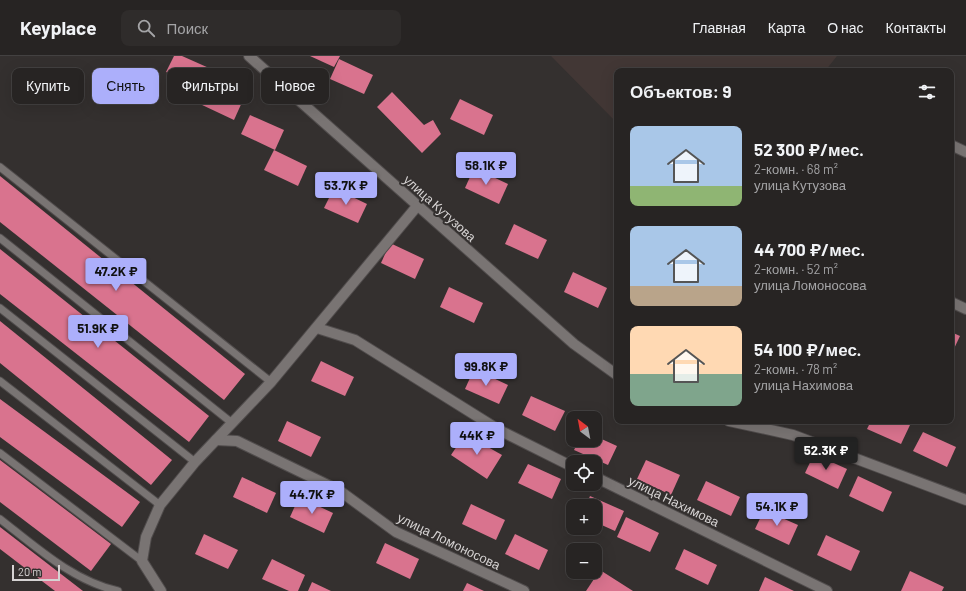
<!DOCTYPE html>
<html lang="ru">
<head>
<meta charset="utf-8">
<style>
  body { margin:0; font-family:Barlow,sans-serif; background:#2f2c2b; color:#f1f3f6; height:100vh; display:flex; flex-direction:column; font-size:15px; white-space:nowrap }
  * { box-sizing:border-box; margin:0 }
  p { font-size:13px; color:#a4a4a6 }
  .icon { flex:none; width:22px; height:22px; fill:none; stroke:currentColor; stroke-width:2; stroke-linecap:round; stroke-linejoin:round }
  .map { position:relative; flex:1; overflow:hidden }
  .drawer { position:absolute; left:614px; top:12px; width:340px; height:356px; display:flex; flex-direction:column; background:#272423; border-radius:8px; box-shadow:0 4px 16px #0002,0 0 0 1px #434141 }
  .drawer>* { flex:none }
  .hud { position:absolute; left:12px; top:12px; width:380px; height:36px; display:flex; gap:8px }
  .needle { width:26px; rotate:328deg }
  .controls { position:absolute; left:566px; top:355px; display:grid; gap:8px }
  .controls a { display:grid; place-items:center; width:36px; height:36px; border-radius:8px; background:#272423; box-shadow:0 4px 16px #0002,0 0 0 1px #434141; font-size:20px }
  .scale { position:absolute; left:12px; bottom:10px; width:48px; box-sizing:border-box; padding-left:4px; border:2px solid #d6d3d3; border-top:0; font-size:11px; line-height:14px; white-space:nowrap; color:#d6d3d3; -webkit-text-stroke:3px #34302f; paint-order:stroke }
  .price { position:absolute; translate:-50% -34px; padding:0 9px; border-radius:4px; background:#acaffb; color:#111; font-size:13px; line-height:26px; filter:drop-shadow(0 1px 2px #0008) }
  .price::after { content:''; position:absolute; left:50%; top:24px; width:12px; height:9px; margin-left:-6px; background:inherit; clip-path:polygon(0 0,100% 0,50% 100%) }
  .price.on { background:#222; color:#fff }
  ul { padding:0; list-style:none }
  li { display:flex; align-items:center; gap:12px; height:100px; padding:0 16px }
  li span { display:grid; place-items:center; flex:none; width:112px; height:80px; border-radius:8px; color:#555 }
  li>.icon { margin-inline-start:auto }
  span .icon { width:48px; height:48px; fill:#fffc; stroke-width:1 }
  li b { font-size:17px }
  h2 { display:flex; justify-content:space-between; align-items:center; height:48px; padding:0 16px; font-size:17px }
  .tag { padding:0 14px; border-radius:8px; background:#272423; box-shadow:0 4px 16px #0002,0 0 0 1px #434141; font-size:14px; line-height:36px }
  .tag.on { background:#acaffb; color:#111 }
  header { display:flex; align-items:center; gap:24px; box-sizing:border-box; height:56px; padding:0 20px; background:#272423; border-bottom:1px solid #434141 }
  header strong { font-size:19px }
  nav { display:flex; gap:22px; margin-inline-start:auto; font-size:14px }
  .search { width:280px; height:36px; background:#2f2c2b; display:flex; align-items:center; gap:10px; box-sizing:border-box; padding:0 14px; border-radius:8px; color:#a4a4a6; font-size:15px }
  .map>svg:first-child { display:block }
  .built { fill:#423735 }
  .building { fill:#d9738e }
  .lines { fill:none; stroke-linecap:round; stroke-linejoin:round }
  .service-casing { stroke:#504c4c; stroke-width:9 }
  .minor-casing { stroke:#504c4c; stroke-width:12 }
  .service { stroke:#797473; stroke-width:7 }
  .minor { stroke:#797473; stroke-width:10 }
  .labels { text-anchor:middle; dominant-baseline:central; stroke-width:4; stroke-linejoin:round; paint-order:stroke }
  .street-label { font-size:13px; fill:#d6d3d3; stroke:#34302f }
</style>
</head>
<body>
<header>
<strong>Keyplace</strong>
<div class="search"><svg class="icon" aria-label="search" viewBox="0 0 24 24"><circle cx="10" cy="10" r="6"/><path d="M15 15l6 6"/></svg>Поиск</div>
<nav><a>Главная</a><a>Карта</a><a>О нас</a><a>Контакты</a></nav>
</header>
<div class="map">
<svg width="966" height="535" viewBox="0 0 966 535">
  <rect width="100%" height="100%" fill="#34302f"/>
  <path class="built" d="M551,0H837L825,15H617V67Z"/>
  <g class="building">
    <path d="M174,0H182L209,12L199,32L166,16Z"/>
    <path d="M310,0H340L334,11Z"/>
    <path d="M339,3L373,19L364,38L330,23Z"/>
    <path d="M209,28L243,44L234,64L200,48Z"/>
    <path d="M392,36L424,69L433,64L441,78L422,97L377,51Z"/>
    <path d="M460,43L493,59L484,79L450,63Z"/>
    <path d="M250,59L284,74L275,94L241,78Z"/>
    <path d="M274,94L307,110L298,130L264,114Z"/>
    <path d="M474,112L508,128L499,148L465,132Z"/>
    <path d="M0,120L245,318L224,344L0,166Z"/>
    <path d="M334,132L367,148L358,167L324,152Z"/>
    <path d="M514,168L547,184L538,203L505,188Z"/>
    <path d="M390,187L424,203L415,223L381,207Z"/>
    <path d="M0,193L209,360L189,386L0,238Z"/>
    <path d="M573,216L607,232L598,252L564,236Z"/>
    <path d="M449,231L483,247L474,267L440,251Z"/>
    <path d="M0,265L172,404L151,429L0,307Z"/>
    <path d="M951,276L960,280L951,299Z"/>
    <path d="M321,305L354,321L345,340L311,325Z"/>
    <path d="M474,313L508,329L499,348L465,333Z"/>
    <path d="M531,340L565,355L555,375L522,359Z"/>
    <path d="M0,343L140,446L122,471L0,381Z"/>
    <path d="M287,365L321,381L311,401L278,385Z"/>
    <path d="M871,365H902L910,369L901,388L867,373Z"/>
    <path d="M923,376L956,391L947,411L913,395Z"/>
    <path d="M465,378L502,399L487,423L451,399Z"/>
    <path d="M595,380L617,390L608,409L574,394L579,384H595Z"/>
    <path d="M814,398L847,413L838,433L805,417Z"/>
    <path d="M0,404L111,488L91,515L0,446Z"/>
    <path d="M646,404L680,419L671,439L637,423Z"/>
    <path d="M528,408L561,423L552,443L518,427Z"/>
    <path d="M858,420L892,436L883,456L849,440Z"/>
    <path d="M242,421L276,437L267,457L233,441Z"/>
    <path d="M706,425L740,441L731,460L697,444Z"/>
    <path d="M590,440L624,455L615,475L595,466V450H586Z"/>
    <path d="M299,441L333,457L324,477L290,461Z"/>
    <path d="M471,448L505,464L496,484L462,468Z"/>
    <path d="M764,454L798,469L789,489L755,473Z"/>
    <path d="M626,461L659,477L650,496L617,481Z"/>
    <path d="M0,471L83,535H55L0,493Z"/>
    <path d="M204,478L238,494L228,513L195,498Z"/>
    <path d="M515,478L548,494L539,514L505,498Z"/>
    <path d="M826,479L860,495L851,515L817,499Z"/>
    <path d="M385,487L419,503L410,523L376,507Z"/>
    <path d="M684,493L717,509L708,529L675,513Z"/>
    <path d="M272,503L305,519L298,535H289L262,523Z"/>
    <path d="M600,514L633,535H586Z"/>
    <path d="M910,515L944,531L942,535H901Z"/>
    <path d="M765,521L794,535H759Z"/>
    <path d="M312,526L331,535H308Z"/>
    <path d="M467,527L484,535H463Z"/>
  </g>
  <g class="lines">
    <defs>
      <g id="service">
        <path d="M0,111L271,326"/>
        <path d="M0,182L232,367"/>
        <path d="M0,252L195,406"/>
        <path d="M0,325L160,449"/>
        <path d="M0,397L142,505"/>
        <path d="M0,463C36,491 73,525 118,535"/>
      </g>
      <g id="minor">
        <path d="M249,0L574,288L617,319"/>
        <path d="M951,89L966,96"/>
        <path d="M951,246L966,253"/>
        <path d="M317,272L355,284L499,374L573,411"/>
        <path d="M729,365L793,379L966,444"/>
        <path d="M216,384L237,385L340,435L396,476L524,535"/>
        <path d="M595,421L827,535"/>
        <path d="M161,535L142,505L146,481L160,449L195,406L271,326L418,149"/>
      </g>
    </defs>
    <use href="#service" class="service-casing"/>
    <use href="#minor" class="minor-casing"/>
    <use href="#service" class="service"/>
    <use href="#minor" class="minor"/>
  </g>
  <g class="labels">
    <g class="street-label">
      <text transform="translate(440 152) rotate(42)">улица Кутузова</text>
      <text transform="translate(674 445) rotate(26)">улица Нахимова</text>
      <text transform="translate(449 485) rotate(26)">улица Ломоносова</text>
    </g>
  </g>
</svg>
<div class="controls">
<a><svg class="needle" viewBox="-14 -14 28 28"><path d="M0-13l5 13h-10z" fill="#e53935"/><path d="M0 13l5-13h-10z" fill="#a4a4a6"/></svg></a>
<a><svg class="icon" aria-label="locate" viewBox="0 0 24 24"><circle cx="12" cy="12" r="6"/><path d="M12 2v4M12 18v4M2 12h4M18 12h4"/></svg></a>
<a>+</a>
<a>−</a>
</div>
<div class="scale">20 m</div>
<b class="price" style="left:486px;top:130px">58.1K ₽</b>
<b class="price" style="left:346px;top:150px">53.7K ₽</b>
<b class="price" style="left:116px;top:236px">47.2K ₽</b>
<b class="price" style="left:98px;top:293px">51.9K ₽</b>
<b class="price" style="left:486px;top:331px">99.8K ₽</b>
<b class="price" style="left:477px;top:400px">44K ₽</b>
<b class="price on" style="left:826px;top:415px">52.3K ₽</b>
<b class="price" style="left:312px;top:459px">44.7K ₽</b>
<b class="price" style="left:777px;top:471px">54.1K ₽</b>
<div class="hud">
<a class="tag">Купить</a>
<a class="tag on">Снять</a>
<a class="tag">Фильтры</a>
<a class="tag">Новое</a>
</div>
<section class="drawer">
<h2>Объектов: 9<svg class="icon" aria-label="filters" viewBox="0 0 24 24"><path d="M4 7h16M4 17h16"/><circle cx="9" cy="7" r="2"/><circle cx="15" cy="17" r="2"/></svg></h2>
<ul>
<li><span style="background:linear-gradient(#a9c7e8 75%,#8fb573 0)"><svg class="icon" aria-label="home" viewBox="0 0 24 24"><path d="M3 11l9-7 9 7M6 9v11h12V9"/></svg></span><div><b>52 300 ₽/мес.</b><p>2-комн. · 68 m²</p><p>улица Кутузова</p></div></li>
<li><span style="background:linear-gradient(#a9c7e8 75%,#b9a48a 0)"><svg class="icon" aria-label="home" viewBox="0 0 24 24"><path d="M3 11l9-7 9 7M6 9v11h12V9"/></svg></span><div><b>44 700 ₽/мес.</b><p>2-комн. · 52 m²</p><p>улица Ломоносова</p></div></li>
<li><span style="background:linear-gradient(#ffd9b3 60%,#7fa58c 0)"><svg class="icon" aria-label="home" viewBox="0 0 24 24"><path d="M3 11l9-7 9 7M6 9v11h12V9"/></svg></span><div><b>54 100 ₽/мес.</b><p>2-комн. · 78 m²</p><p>улица Нахимова</p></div></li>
</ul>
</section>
</div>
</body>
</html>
